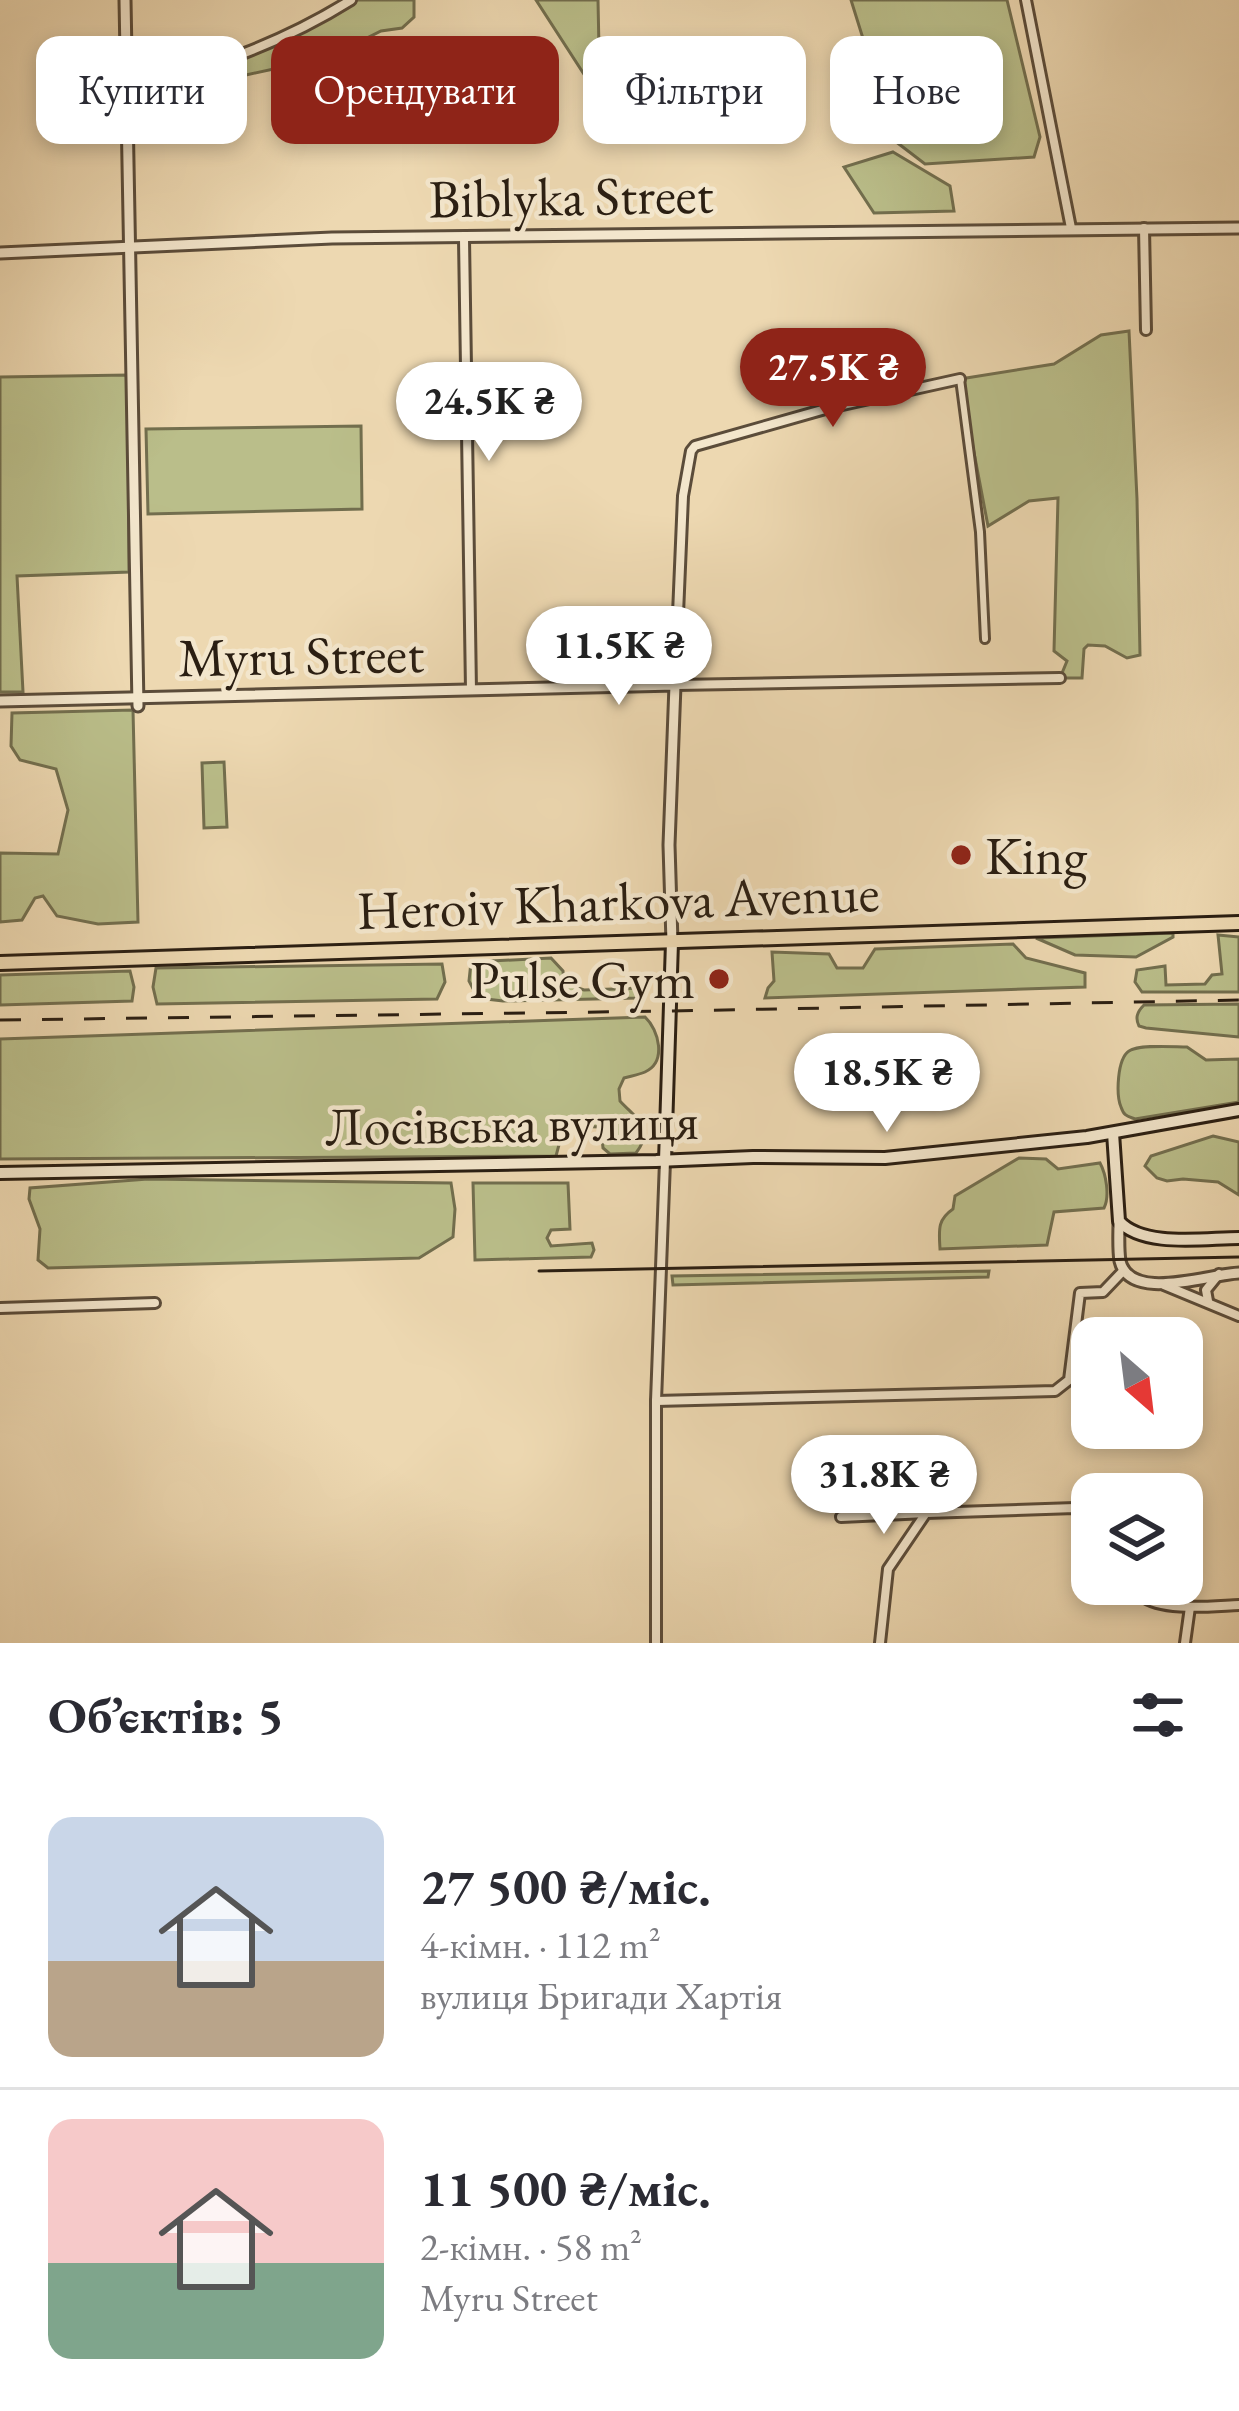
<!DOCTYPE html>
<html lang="uk">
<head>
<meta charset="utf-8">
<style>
  body { margin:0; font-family:"EB Garamond",serif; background:#f7f7f7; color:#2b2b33; height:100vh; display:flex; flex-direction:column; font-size:45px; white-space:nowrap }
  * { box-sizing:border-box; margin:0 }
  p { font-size:39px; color:#7c7c81 }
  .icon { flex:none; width:66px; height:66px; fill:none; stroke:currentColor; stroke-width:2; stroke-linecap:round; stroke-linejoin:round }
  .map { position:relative; height:1643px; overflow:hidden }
  .drawer { display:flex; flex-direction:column; background:#fff; flex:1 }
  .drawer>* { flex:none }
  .hud { position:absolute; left:36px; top:36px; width:1167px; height:108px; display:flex; gap:24px }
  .needle { width:78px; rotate:152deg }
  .buttons { position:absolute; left:1071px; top:1317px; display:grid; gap:24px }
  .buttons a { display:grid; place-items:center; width:132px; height:132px; border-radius:24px; background:#fff; box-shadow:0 6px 18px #0003; font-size:60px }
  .price { position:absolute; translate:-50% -102px; padding:0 27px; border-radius:42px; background:#fff; color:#222; font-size:39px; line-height:78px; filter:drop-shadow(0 3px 6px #0008) }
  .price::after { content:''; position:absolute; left:50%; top:72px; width:36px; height:27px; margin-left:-18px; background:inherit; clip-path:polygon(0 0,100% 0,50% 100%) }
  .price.active { background:#8f2418; color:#fff }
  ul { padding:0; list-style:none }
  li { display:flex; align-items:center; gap:36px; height:300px; padding:0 48px }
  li+li { border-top:3px solid #e1e1e2 }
  li span { display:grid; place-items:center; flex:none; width:336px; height:240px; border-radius:24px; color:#555 }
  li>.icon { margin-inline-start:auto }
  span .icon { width:144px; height:144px; fill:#fffc; stroke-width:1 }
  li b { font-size:51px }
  h2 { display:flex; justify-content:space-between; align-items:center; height:144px; padding:0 48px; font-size:51px }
  .chip { padding:0 42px; border-radius:24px; background:#fff; box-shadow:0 6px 18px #0003; font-size:42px; line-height:108px }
  .chip.active { background:#8f2418; color:#fff }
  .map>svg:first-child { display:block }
  .green { fill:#babe8a; stroke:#726e4e; stroke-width:3 }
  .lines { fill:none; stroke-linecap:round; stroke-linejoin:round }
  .pedestrian-casing { stroke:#5b4c3a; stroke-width:12 }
  .minor-casing { stroke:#5b4c3a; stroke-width:14 }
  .tertiary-casing { stroke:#5b4c3a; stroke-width:15 }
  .secondary-casing { stroke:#2a1e12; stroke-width:16 }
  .primary-casing { stroke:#2a1e12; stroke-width:18 }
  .pedestrian { stroke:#f3e6cc; stroke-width:6 }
  .minor { stroke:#f3e6cc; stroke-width:8 }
  .tertiary { stroke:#f3e6cc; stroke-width:9 }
  .secondary { stroke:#f3e6cc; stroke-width:10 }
  .primary { stroke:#edd8b1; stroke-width:12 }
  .tram { stroke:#2a1e12; stroke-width:3 }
  .rail { stroke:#2a1e12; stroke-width:3; stroke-dasharray:21 21; stroke-linecap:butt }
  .poi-dot { fill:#8f2418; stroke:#f3e6cc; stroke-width:4.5 }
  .labels { text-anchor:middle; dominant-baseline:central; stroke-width:9; stroke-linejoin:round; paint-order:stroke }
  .street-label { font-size:54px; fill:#2a1e12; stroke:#f3e6cc }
  .poi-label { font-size:54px; fill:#2a1e12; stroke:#f3e6cc; text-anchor:start }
</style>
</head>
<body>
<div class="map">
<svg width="1239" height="1643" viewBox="0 0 1239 1643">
  <rect width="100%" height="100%" fill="#edd8b1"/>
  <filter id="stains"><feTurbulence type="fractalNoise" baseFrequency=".00167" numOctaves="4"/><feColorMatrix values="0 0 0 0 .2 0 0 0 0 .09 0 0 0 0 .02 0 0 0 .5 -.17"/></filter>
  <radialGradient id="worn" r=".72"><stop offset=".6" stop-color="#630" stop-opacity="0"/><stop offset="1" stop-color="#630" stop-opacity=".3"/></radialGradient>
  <g class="green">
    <path d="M351,0H414V17L402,28L381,31L329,57L246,75L215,74L206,68L310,26Z"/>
    <path d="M536,0H598L600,99Z"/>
    <path d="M851,0H1007L1040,137L1034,157L925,164L895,141Z"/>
    <path d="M893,152L950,186L954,211L874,213L844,167Z"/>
    <path d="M1129,331L1137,499L1140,655L1127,658L1105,646L1088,645L1084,649L1082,678H1060L1067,661L1054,651L1058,498L1029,501L988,526L960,379L1054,364L1101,335Z"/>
    <path d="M128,375L129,572L17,576L23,692H0V377Z"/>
    <path d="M361,426L362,509L148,514L146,429Z"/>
    <path d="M133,710L138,922L98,924L57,916L43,896L35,898L22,920L0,922V853L58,854L68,810L56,769L20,760L11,746L12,713Z"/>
    <path d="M224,762L227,827L204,828L202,763Z"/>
    <path d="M1173,933V937L1136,957L1075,955L1036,938Z"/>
    <path d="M1218,935L1239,937V992H1142L1135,982L1137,970L1165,966L1166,985L1205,984L1212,975L1222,974Z"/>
    <path d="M1013,944L1026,958L1085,973V987L765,998L768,988L774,981L772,952L829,954L837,968H863L875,949Z"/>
    <path d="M551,958L563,971L564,983L584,990L640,988L637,998L503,1001L478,998L469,981L471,962Z"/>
    <path d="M442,964L445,982L437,999L157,1004L153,987L156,968Z"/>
    <path d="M130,971L134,987L132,1001L0,1005V975Z"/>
    <path d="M1239,1004V1037L1146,1028L1139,1026C1135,1018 1137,1012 1144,1005Z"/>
    <path d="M645,1017C659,1030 667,1062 645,1072C638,1075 631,1076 624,1078L619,1089L620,1101C636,1119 656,1127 636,1153L610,1154L603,1148L601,1127L564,1126L556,1156L0,1159V1039Z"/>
    <path d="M1187,1047L1206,1060L1239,1059V1102L1135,1119C1127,1116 1124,1116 1121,1107C1116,1095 1117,1059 1129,1051C1139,1044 1174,1047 1187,1047Z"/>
    <path d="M1213,1136L1239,1142V1195L1218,1182L1183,1179L1167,1181L1157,1178L1145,1166L1151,1156Z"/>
    <path d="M1019,1158L1046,1159L1058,1169L1100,1163C1106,1174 1110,1196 1104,1208L1054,1212L1047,1245L940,1249C939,1230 937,1220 953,1209L955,1196Z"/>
    <path d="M148,1179L451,1183L455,1209L453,1237L419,1258L48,1268L38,1260L40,1229L29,1199L30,1188Z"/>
    <path d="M473,1183H568L570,1229L551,1230L547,1238L551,1246L592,1243L594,1250L591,1257L475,1260Z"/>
    <path d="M989,1271L988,1277L673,1285L672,1276Z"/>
  </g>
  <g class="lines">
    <defs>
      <path id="pedestrian" d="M960,379L980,532L985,639"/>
      <g id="minor">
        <path d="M1026,0L1071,228"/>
        <path d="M127,89C206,70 281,44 351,0"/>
        <path d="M1144,228L1146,330"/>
        <path d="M464,239L471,690"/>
        <path d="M960,379L829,408L695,446L691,451L683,496L675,685L1060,678"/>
        <path d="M1164,1285L1239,1316"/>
        <path d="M1208,1301L1206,1290L1219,1274"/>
        <path d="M0,1308L155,1303"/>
        <path d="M656,1401L1055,1391L1069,1380L1080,1293L1103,1292L1124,1270"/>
        <path d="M841,1517L926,1513"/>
        <path d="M1142,1584V1596C1162,1612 1213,1606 1239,1605"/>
        <path d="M656,1643V1401L665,1161"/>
        <path d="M880,1643L888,1569L926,1513L1075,1508L1081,1517L1092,1523"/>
        <path d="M1185,1643L1190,1607"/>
      </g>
      <g id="tertiary">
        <path d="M125,0L138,706"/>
        <path d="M0,253L332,238L1239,228"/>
        <path d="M0,701L675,685L669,845L672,942"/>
        <path d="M1119,1221C1119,1234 1118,1249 1120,1261C1130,1303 1209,1274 1239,1273"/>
      </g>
      <g id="secondary">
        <path d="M1113,1133L1119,1221C1143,1248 1205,1238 1239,1238"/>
        <path d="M665,1161L672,942"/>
        <path d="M0,1173L656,1161L753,1157L885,1158L1087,1137L1239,1110"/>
      </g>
      <path id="primary" d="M0,963L1239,923"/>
    </defs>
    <use href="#pedestrian" class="pedestrian-casing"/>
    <use href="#minor" class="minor-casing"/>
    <use href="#tertiary" class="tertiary-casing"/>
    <use href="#secondary" class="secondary-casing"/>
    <use href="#primary" class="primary-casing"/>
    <use href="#pedestrian" class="pedestrian"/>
    <use href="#minor" class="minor"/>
    <use href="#tertiary" class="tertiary"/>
    <use href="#secondary" class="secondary"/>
    <use href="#primary" class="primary"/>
    <path class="tram" d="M539,1271L1239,1257"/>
    <path class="rail" d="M0,1020L672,1011L1239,1000"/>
  </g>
  <g class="poi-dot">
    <circle cx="961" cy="855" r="12"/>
    <circle cx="719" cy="979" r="12"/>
  </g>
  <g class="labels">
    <g class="street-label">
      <text transform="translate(571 196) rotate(-1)">Biblyka Street</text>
      <text transform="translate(301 655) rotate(-1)">Myru Street</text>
      <text transform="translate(618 901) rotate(-2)">Heroiv Kharkova Avenue</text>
      <text transform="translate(512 1123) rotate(-1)">Лосівська вулиця</text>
    </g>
    <g class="poi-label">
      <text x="985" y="855">King</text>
      <text x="695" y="979" text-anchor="end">Pulse Gym</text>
    </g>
  </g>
  <rect width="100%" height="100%" filter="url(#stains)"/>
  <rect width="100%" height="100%" fill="url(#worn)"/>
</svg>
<div class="buttons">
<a><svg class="needle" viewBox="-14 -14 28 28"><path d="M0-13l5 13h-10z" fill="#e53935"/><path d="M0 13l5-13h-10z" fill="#7c7c81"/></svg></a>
<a><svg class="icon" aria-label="layers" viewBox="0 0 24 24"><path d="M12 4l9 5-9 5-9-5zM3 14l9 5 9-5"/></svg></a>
</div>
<b class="price active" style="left:833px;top:430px">27.5K ₴</b>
<b class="price" style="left:489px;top:464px">24.5K ₴</b>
<b class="price" style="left:619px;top:708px">11.5K ₴</b>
<b class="price" style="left:887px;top:1135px">18.5K ₴</b>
<b class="price" style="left:884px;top:1537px">31.8K ₴</b>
<div class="hud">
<a class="chip">Купити</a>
<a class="chip active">Орендувати</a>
<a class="chip">Фільтри</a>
<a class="chip">Нове</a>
</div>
</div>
<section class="drawer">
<h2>Об’єктів: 5<svg class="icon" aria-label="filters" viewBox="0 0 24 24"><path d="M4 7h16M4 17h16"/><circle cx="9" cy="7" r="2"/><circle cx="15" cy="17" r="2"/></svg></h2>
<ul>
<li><span style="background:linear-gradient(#c9d6e8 60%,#b9a48a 0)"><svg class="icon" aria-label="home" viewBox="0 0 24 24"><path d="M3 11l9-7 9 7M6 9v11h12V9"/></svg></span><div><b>27 500 ₴/міс.</b><p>4-кімн. · 112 m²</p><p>вулиця Бригади Хартія</p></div></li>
<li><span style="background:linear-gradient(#f6c9c9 60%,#7fa58c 0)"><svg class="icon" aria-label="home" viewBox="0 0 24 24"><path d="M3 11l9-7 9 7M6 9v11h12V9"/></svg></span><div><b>11 500 ₴/міс.</b><p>2-кімн. · 58 m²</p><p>Myru Street</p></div></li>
</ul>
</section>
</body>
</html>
